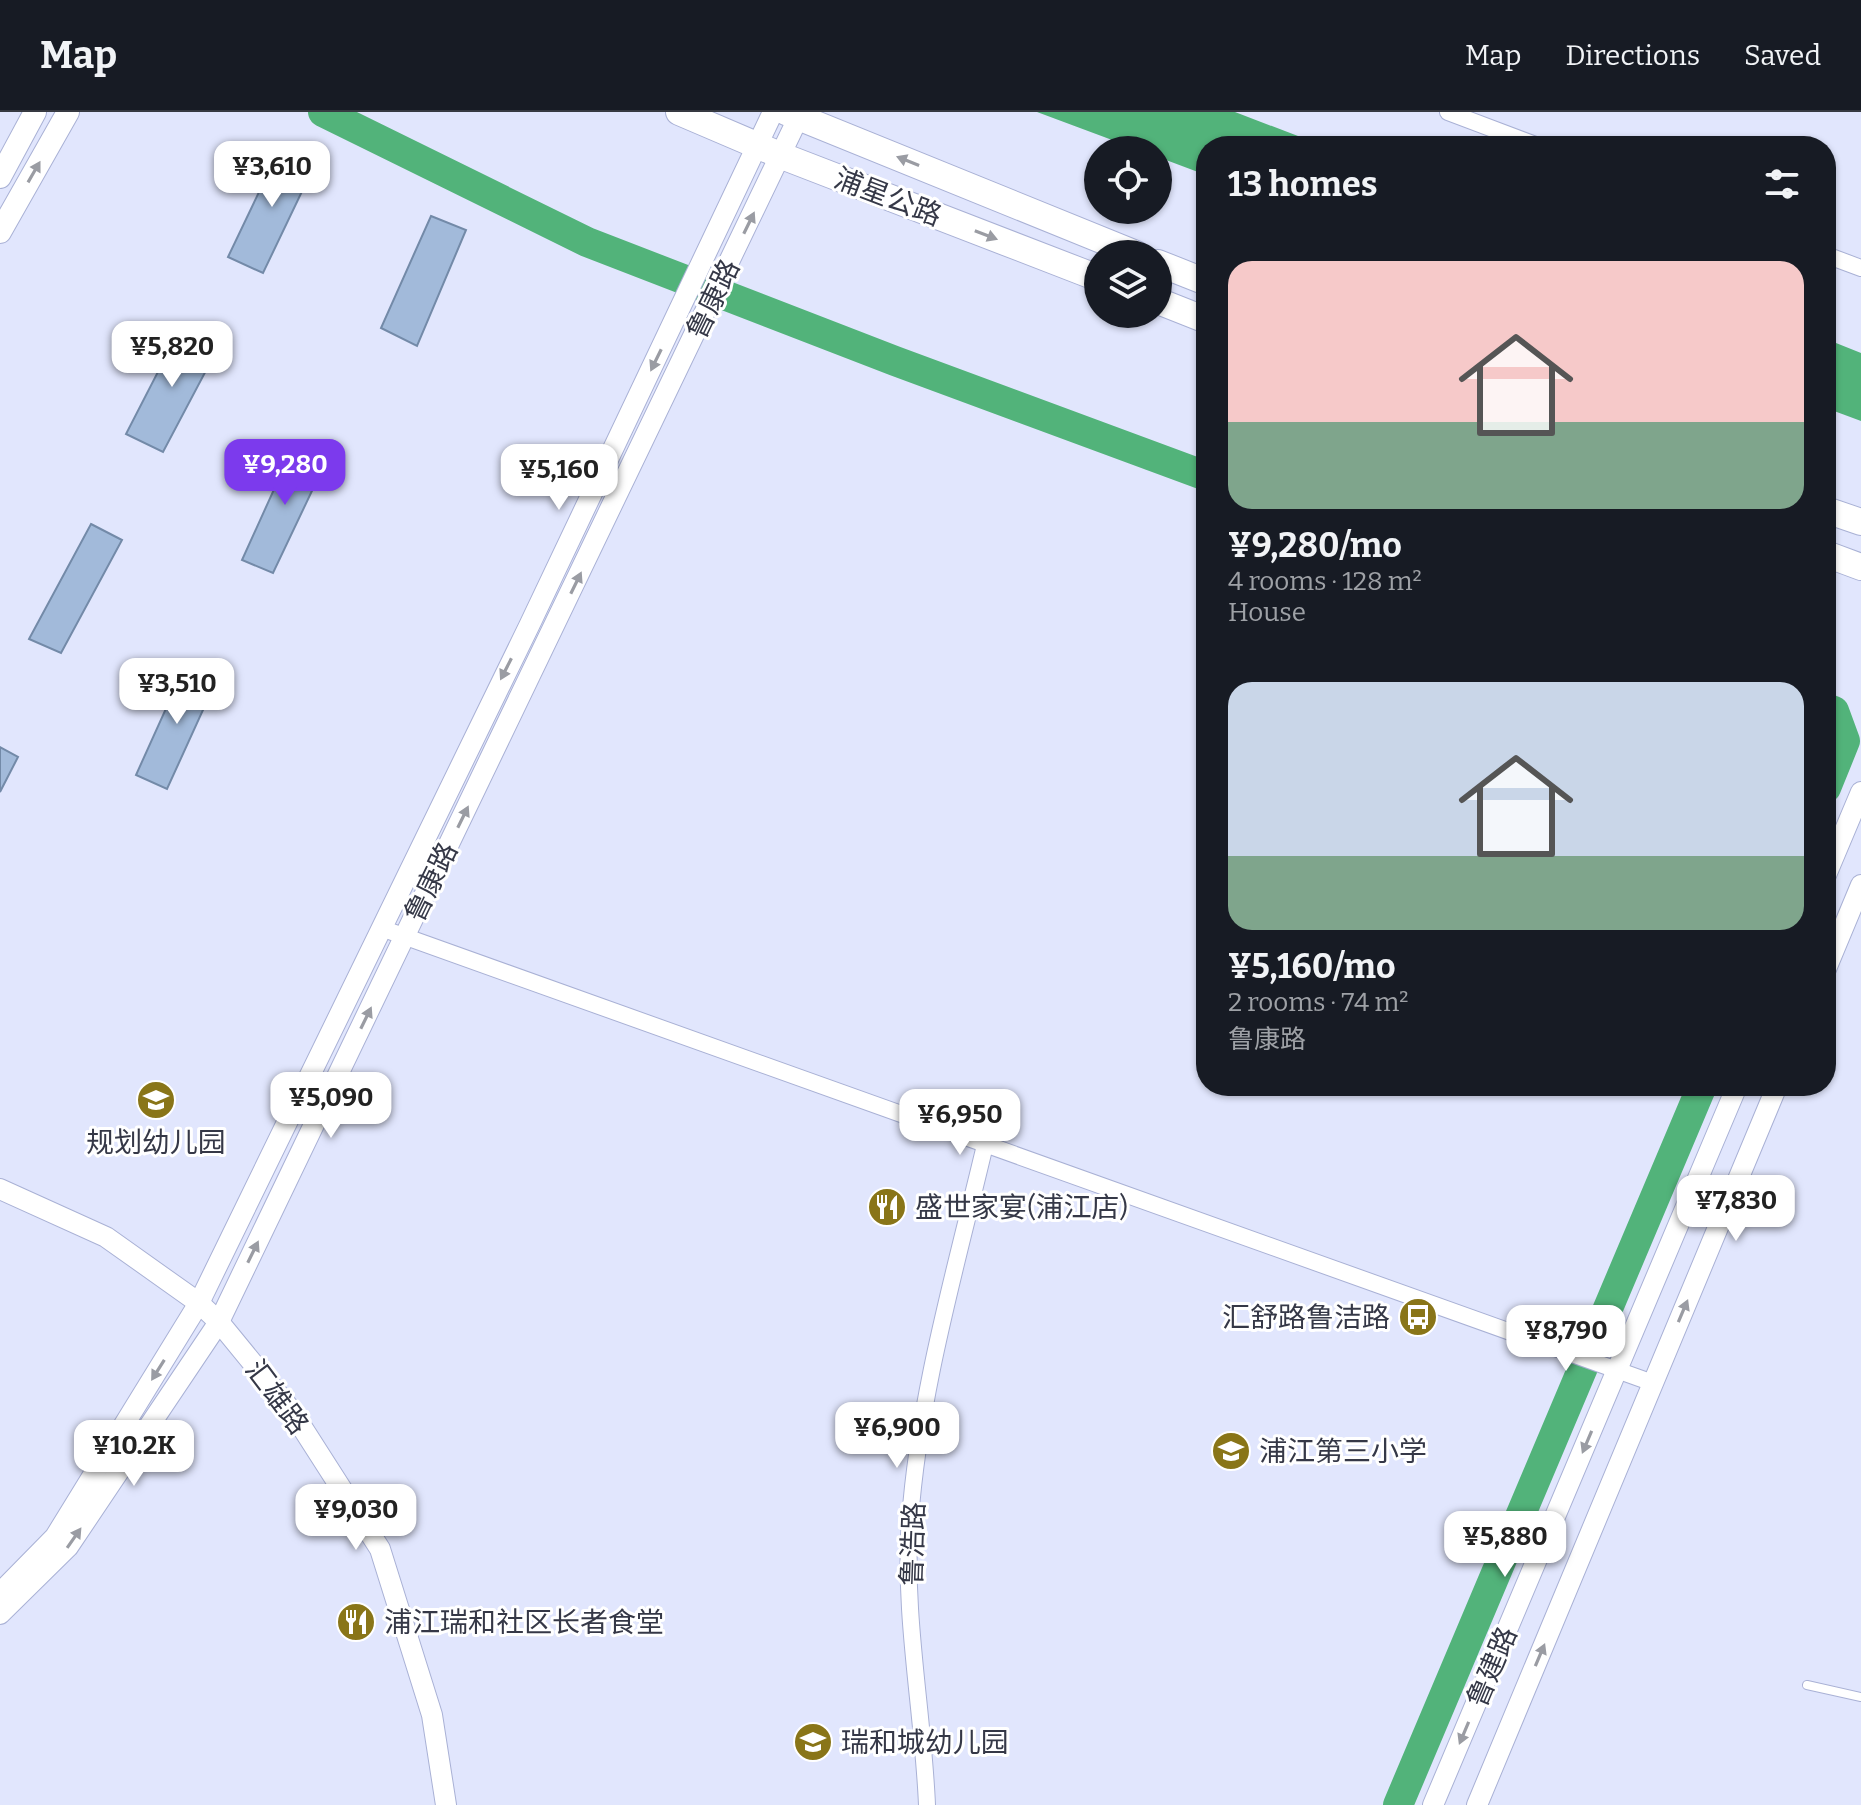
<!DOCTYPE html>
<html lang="en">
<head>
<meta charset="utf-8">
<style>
  body { margin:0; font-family:Bitter,"Noto Sans SC",serif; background:#20242c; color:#f1f3f6; height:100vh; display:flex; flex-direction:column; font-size:30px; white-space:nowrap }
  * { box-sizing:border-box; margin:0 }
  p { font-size:26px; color:#9ea1a6 }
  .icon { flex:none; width:44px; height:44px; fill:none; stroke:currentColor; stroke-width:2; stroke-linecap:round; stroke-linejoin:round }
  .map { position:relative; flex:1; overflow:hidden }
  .side { position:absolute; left:1196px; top:24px; width:640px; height:960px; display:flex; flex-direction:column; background:#171b24; border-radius:32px; box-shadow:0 2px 6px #0004 }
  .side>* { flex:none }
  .tools { position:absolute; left:1084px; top:24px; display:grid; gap:16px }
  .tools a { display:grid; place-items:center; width:88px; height:88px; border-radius:50%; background:#171b24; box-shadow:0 2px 6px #0004; font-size:40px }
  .price { position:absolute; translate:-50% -68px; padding:0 18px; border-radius:16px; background:#fff; color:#222; font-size:26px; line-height:52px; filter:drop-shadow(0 2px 4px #0008) }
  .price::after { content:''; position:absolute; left:50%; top:48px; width:24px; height:18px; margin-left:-12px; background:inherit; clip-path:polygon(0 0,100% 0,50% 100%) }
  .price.active { background:#7c3aed; color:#fff }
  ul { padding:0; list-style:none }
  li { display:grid; align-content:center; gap:16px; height:424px; padding:0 32px }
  li span { display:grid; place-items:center; height:248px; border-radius:24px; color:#555 }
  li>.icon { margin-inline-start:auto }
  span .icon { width:144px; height:144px; fill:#fffc; stroke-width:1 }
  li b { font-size:34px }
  h2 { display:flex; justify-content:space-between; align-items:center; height:96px; padding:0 32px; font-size:34px }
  header { display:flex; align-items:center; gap:48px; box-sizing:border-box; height:112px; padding:0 40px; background:#171b24; border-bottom:2px solid #363941 }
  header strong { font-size:38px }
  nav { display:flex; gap:44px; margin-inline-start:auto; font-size:28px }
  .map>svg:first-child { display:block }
  .water { fill:#52b37a }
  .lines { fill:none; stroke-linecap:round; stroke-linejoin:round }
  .river { stroke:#52b37a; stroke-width:30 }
  .building { fill:#a2bada; stroke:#738aa8; stroke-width:2 }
  .service-casing { stroke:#a9b1d5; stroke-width:10 }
  .minor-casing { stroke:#a9b1d5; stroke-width:18 }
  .tertiary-casing { stroke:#a9b1d5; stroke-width:22 }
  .secondary-casing { stroke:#a9b1d5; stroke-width:24 }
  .primary-casing { stroke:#a9b1d5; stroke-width:28 }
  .service { stroke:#fff; stroke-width:8 }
  .minor { stroke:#fff; stroke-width:16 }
  .tertiary { stroke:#fff; stroke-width:20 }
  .secondary { stroke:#fff; stroke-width:22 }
  .primary { stroke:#fff; stroke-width:26 }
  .oneway { fill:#9a9ca3 }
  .labels { text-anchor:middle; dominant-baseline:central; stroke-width:6; stroke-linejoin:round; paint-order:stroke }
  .street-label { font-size:28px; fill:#353847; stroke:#fff }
  .poi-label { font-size:28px; fill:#353847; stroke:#fff; text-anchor:start }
</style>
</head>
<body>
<header>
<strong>Map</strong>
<nav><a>Map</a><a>Directions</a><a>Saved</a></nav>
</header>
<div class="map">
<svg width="1861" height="1693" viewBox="0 0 1861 1693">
  <rect width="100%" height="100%" fill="#e1e6fd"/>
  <g class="water">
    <path d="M1037,0H1235L1324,34H1206V63L1158,45V38H1139Z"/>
    <path d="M1826,227L1861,241V309L1826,296Z"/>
  </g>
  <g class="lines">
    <g class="river">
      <path d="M323,0L587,130L895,249L1206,364"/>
      <path d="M1826,596L1834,599L1845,629L1826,676"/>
      <path d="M1398,1693L1702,974"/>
    </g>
  </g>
  <g class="building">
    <path d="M281,34L317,48L263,161L228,145Z"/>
    <path d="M431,104L466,118L417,234L381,216Z"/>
    <path d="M181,215L219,234L163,340L126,322Z"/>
    <path d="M296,329L329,343L273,461L242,448Z"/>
    <path d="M91,412L122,428L61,541L29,527Z"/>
    <path d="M187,550L218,565L167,677L136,663Z"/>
    <path d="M0,635L18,645L0,680Z"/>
  </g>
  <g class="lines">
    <defs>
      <path id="service" d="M1807,1573L1861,1585"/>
      <g id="minor">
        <path d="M1448,0L1538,34"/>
        <path d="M1826,143L1861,156"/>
        <path d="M381,816L1653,1271"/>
        <path d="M927,1693C923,1598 903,1503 910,1408C919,1282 956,1156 985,1033"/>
      </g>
      <g id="tertiary">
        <path d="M1826,763L1861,680"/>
        <path d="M1826,857L1861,773"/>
        <path d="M0,1077L106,1125L199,1191L219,1210L291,1298L380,1437L432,1603L446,1693"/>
        <path d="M0,1481L55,1425L199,1191L529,514L773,0"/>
        <path d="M0,1502L68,1435L219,1210L801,0"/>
        <path d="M1433,1693L1737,974"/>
        <path d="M1477,1693L1777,974"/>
      </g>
      <g id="secondary">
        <path d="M0,65L35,0"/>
        <path d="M0,120L68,0"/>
      </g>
      <g id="primary">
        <path d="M679,0L782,44L1098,166"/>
        <path d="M786,0L1136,142"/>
        <path d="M1158,151L1206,170"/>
        <path d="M1158,189L1206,208"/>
        <path d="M1826,398L1861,410"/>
        <path d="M1826,442L1861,455"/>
      </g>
    </defs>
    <use href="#service" class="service-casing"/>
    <use href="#minor" class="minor-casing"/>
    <use href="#tertiary" class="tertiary-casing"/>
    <use href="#secondary" class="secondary-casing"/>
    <use href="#primary" class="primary-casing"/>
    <use href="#service" class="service"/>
    <use href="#minor" class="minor"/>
    <use href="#tertiary" class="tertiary"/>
    <use href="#secondary" class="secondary"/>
    <use href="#primary" class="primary"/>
  </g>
  <defs><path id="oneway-solid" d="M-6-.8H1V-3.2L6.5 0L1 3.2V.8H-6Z" transform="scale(2)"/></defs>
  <g class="oneway">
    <use href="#oneway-solid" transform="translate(908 49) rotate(-158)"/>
    <use href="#oneway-solid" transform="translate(34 60) rotate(-60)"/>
    <use href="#oneway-solid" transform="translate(749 111) rotate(-64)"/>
    <use href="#oneway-solid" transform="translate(986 123) rotate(21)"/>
    <use href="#oneway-solid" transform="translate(656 248) rotate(116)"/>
    <use href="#oneway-solid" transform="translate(576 471) rotate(-64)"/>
    <use href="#oneway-solid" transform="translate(506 557) rotate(117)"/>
    <use href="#oneway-solid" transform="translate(463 705) rotate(-64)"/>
    <use href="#oneway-solid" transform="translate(366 906) rotate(-64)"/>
    <use href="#oneway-solid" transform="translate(253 1140) rotate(-64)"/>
    <use href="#oneway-solid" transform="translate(1683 1199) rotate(-67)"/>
    <use href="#oneway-solid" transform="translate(158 1258) rotate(122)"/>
    <use href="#oneway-solid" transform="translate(1587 1330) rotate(113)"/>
    <use href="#oneway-solid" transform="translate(74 1426) rotate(-55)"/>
    <use href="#oneway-solid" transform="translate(1540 1543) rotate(-67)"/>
    <use href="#oneway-solid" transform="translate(1464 1621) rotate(113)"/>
  </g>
  <defs>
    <symbol id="school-disc" viewBox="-11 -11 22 22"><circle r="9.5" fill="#897518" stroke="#fff"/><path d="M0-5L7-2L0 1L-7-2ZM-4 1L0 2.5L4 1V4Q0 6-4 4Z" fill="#fff"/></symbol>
    <symbol id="restaurant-disc" viewBox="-11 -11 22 22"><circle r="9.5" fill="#897518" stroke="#fff"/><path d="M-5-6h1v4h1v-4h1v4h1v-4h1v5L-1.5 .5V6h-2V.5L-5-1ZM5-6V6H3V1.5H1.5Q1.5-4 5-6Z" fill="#fff"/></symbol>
    <symbol id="bus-disc" viewBox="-11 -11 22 22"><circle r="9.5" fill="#897518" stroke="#fff"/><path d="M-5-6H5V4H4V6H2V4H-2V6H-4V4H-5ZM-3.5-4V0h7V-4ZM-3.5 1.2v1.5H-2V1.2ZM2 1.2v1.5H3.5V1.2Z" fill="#fff"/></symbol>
  </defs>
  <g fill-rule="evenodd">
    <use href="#school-disc" x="134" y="966" width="44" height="44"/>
    <use href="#restaurant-disc" x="865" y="1073" width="44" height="44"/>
    <use href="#bus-disc" x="1396" y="1183" width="44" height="44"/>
    <use href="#school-disc" x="1209" y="1317" width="44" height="44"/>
    <use href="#restaurant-disc" x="334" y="1488" width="44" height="44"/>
    <use href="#school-disc" x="791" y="1608" width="44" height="44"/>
  </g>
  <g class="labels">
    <g class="street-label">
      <text transform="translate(888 85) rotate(21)">浦星公路</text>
      <text transform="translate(713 187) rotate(-64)">鲁康路</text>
      <text transform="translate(431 770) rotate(-64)">鲁康路</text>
      <text transform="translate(277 1285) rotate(53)">汇雄路</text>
      <text transform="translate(913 1432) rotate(-88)">鲁浩路</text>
      <text transform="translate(1492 1555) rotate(-67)">鲁建路</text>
    </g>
    <g class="poi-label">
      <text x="156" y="1030" text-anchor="middle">规划幼儿园</text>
      <text x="915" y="1095">盛世家宴(浦江店)</text>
      <text x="1390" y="1205" text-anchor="end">汇舒路鲁洁路</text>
      <text x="1259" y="1339">浦江第三小学</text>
      <text x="384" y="1510">浦江瑞和社区长者食堂</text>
      <text x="841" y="1630">瑞和城幼儿园</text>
    </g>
  </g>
</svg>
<div class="tools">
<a><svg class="icon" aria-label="locate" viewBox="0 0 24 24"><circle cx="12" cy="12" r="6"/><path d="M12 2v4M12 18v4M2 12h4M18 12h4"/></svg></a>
<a><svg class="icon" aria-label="layers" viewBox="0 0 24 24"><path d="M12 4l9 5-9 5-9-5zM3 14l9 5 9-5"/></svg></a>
</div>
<b class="price" style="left:272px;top:97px">¥3,610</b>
<b class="price" style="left:172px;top:277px">¥5,820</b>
<b class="price active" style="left:285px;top:395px">¥9,280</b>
<b class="price" style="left:559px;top:400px">¥5,160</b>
<b class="price" style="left:177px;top:614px">¥3,510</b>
<b class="price" style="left:331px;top:1028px">¥5,090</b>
<b class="price" style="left:960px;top:1045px">¥6,950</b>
<b class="price" style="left:1736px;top:1131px">¥7,830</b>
<b class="price" style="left:1566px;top:1261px">¥8,790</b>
<b class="price" style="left:897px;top:1358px">¥6,900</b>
<b class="price" style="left:134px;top:1376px">¥10.2K</b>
<b class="price" style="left:356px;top:1440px">¥9,030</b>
<b class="price" style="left:1505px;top:1467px">¥5,880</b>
<section class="side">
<h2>13 homes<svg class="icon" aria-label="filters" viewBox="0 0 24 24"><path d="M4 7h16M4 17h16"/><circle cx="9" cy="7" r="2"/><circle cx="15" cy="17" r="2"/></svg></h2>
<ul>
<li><span style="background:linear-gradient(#f6c9c9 65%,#7fa58c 0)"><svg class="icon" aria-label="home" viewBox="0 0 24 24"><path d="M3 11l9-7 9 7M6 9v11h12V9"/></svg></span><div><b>¥9,280/mo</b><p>4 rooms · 128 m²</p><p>House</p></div></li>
<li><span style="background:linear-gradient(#c9d6e8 70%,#7fa58c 0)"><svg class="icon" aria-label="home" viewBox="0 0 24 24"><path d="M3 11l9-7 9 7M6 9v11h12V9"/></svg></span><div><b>¥5,160/mo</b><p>2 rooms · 74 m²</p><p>鲁康路</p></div></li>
</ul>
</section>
</div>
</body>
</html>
